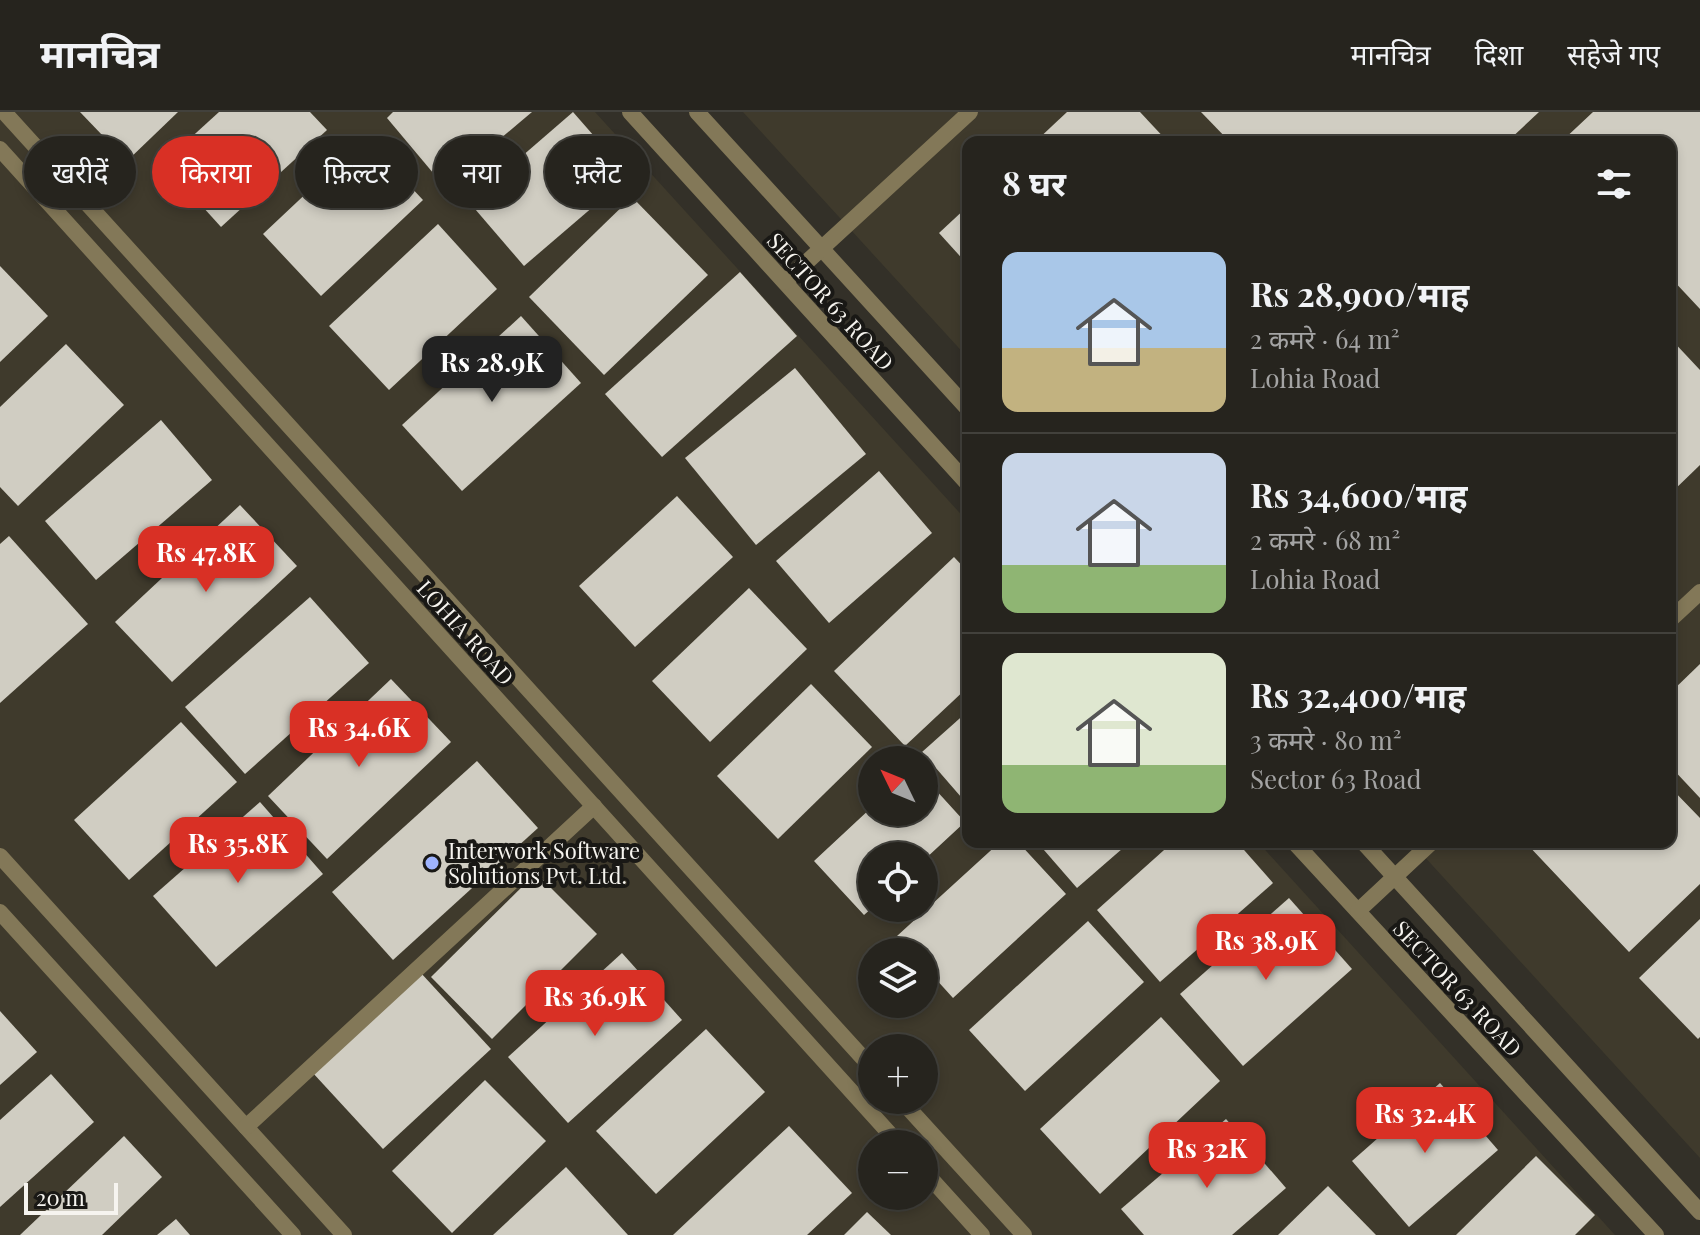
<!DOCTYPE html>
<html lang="hi">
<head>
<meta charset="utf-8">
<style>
  body { margin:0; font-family:"Playfair Display","Noto Sans Devanagari",serif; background:#32302b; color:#f1f3f6; height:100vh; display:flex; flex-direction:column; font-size:30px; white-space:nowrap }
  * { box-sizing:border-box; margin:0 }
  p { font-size:26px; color:#a4a4a4 }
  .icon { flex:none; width:44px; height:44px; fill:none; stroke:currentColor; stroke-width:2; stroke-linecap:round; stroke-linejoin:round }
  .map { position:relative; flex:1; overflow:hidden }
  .panel { position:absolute; left:962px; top:24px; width:714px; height:712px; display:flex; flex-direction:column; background:#26241e; border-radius:16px; box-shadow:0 4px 12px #0003,0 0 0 2px #42413c }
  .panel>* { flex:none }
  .top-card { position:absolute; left:24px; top:24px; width:760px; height:72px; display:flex; gap:16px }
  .needle { width:52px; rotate:313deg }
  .controls { position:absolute; left:858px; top:634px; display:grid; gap:16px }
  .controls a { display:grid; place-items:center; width:80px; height:80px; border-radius:50%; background:#26241e; box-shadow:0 4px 12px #0003,0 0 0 2px #42413c; font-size:40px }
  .scale { position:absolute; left:24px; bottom:20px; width:94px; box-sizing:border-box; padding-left:8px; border:4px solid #f6f4ef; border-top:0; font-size:22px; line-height:28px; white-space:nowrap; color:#f6f4ef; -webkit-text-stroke:6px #191815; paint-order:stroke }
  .price { position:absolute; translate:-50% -68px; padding:0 18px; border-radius:16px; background:#d93025; color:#fff; font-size:26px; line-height:52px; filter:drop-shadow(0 2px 4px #0008) }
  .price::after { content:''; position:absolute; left:50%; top:48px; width:24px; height:18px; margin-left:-12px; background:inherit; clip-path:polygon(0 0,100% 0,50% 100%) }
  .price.current { background:#222; color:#fff }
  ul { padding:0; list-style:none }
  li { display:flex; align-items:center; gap:24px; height:200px; padding:0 40px }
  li+li { border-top:2px solid #42413c }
  li span { display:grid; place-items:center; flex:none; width:224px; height:160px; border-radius:16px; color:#555 }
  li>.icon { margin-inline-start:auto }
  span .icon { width:96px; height:96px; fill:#fffc; stroke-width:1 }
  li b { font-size:34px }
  h2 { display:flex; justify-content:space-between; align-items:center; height:96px; padding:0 40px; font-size:34px }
  .chip { padding:0 28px; border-radius:36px; background:#26241e; box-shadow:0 4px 12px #0003,0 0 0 2px #42413c; font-size:28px; line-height:72px }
  .chip.current { background:#d93025; color:#fff }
  header { display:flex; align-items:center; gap:48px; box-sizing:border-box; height:112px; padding:0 40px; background:#26241e; border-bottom:2px solid #42413c }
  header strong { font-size:38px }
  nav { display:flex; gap:44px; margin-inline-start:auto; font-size:28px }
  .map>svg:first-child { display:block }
  .built { fill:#3f3a2c; fill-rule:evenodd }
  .building { fill:#d0cdc2 }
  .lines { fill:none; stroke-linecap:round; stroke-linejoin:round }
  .minor { stroke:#837858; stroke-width:16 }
  .tertiary { stroke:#837858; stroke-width:16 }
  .poi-dot { fill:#9eb3fd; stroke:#191815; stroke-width:3 }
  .labels { text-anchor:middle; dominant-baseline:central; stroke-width:8; stroke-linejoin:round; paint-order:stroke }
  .street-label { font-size:22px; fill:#f6f4ef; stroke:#191815 }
  .poi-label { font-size:22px; fill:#f6f4ef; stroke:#191815; text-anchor:start }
</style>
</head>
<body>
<header>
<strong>मानचित्र</strong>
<nav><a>मानचित्र</a><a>दिशा</a><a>सहेजे गए</a></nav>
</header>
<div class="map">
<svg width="1700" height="1123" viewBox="0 0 1700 1123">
  <rect width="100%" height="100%" fill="#333028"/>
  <g class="built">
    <path d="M0,0H595L968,410V730H1258L1615,1123H0ZM872,648H924V700H872ZM872,744H924V796H872ZM872,840H924V892H872ZM872,936H924V988H872ZM872,1032H924V1084H872Z"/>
    <path d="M743,0H1700V1046L1411,730H1670V30H968V246Z"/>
  </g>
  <g class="building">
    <path d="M80,0H178L127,49Z"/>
    <path d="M219,0H310L327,18L221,115L163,51Z"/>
    <path d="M393,0H532L444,74L387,6Z"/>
    <path d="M573,0L629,64L524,154L469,90Z"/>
    <path d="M1067,0H1140L1168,30H1035Z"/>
    <path d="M1201,0H1539L1507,30H1230Z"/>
    <path d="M1593,0H1700V197L1670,165V30H1561Z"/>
    <path d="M365,26L423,88L321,184L263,122Z"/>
    <path d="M632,85L708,163L604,263L529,185Z"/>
    <path d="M968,94V153L939,121Z"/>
    <path d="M438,112L497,177L389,278L329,214Z"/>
    <path d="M0,154L48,204L0,250Z"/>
    <path d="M740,160L797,224L662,345L605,282Z"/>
    <path d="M521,204L581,271L462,379L402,313Z"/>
    <path d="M1670,226L1700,258V353L1670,382Z"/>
    <path d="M66,232L124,293L18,394L0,375V295Z"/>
    <path d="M795,256L866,342L756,433L685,346Z"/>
    <path d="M161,308L212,368L96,468L45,409Z"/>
    <path d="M879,359L932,421L829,511L776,449Z"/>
    <path d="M677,384L733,445L635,535L579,474Z"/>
    <path d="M240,393L297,454L172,570L115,510Z"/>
    <path d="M9,424L88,512L0,591V432Z"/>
    <path d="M954,445L968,460V575L905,634L834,559Z"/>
    <path d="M749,476L807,537L710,630L652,569Z"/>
    <path d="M310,485L369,551L245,662L185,595Z"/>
    <path d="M1700,552V686L1670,654V581Z"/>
    <path d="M391,567L451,630L327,747L268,684Z"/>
    <path d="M811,572L872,635L778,727L717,664Z"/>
    <path d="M968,599V693L922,640Z"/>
    <path d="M181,610L237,670L129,768L74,708Z"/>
    <path d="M477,649L538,716L393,848L332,780Z"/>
    <path d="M924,665L965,710L924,748V744H872V796L864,803L814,749L872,695V700H924Z"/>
    <path d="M1670,675L1700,706V772L1629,840L1525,730H1670Z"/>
    <path d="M260,690L323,762L216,855L153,784Z"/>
    <path d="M1000,730H1018L1066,782L953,886L924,854V840H911L897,824Z"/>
    <path d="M1037,730H1130L1077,776Z"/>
    <path d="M1173,730H1237L1273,771L1160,870L1097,798Z"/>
    <path d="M536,761L597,822L492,927L431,865Z"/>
    <path d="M1289,786L1352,857L1243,954L1180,882Z"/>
    <path d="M1700,807V925L1698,927L1639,866Z"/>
    <path d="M1088,809L1144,870L1025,979L969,918Z"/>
    <path d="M622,841L682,908L568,1011L508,945Z"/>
    <path d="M420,860L491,937L383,1037L312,960Z"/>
    <path d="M0,899L37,940L0,973Z"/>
    <path d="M1161,905L1220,969L1100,1082L1040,1017Z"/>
    <path d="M706,917L765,980L656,1082L596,1019Z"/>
    <path d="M51,962L94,1010L0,1095V1008Z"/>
    <path d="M485,968L546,1029L452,1121L392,1059Z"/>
    <path d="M1440,971L1498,1038L1409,1115L1352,1049Z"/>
    <path d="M1226,1007L1286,1076L1232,1123H1144L1121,1097Z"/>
    <path d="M789,1014L852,1081L807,1123H673Z"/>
    <path d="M124,1024L162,1065L102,1123H20Z"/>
    <path d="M1536,1044L1595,1103L1575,1123H1456Z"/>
    <path d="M566,1055L628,1123H493Z"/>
    <path d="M1328,1074L1376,1123H1278Z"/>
    <path d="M867,1100L891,1123H844Z"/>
    <path d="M176,1107L190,1123H157Z"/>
  </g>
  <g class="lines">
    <g class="minor">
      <path d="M4,0L872,956"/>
      <path d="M0,37L899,1032"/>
      <path d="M0,744L344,1123"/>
      <path d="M0,800L293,1123"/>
      <path d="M901,988L1024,1123"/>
      <path d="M246,1015L594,694"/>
      <path d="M924,1059L982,1123"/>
    </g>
    <g class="tertiary">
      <path d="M630,0L968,372"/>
      <path d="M697,0L968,297"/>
      <path d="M785,170L970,0"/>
      <path d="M1670,508L1700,480"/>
      <path d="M1294,730L1656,1123"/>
      <path d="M1363,730L1700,1100"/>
      <path d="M1358,799L1432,730"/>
    </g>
  </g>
  <circle class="poi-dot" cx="432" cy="751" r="8"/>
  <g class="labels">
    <g class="street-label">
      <text transform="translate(831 189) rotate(48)">SECTOR 63 ROAD</text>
      <text transform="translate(466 520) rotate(48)">LOHIA ROAD</text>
      <text transform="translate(1458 876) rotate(47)">SECTOR 63 ROAD</text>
    </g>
    <g class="poi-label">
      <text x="448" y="738">Interwork Software<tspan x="448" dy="25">Solutions Pvt. Ltd.</tspan></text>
    </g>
  </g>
</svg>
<div class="controls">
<a><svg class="needle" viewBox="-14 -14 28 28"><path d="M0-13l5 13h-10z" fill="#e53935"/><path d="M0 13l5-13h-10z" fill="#a4a4a4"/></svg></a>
<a><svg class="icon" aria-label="locate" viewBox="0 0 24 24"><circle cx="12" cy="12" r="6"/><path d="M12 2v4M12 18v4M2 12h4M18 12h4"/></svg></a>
<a><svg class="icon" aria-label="layers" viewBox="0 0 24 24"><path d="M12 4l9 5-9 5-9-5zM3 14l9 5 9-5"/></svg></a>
<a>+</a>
<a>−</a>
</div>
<div class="scale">20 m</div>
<b class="price current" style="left:492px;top:292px">Rs 28.9K</b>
<b class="price" style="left:206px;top:482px">Rs 47.8K</b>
<b class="price" style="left:359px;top:657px">Rs 34.6K</b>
<b class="price" style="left:238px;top:773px">Rs 35.8K</b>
<b class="price" style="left:1266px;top:870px">Rs 38.9K</b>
<b class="price" style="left:595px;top:926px">Rs 36.9K</b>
<b class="price" style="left:1425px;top:1043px">Rs 32.4K</b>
<b class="price" style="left:1207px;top:1078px">Rs 32K</b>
<div class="top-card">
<a class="chip">खरीदें</a>
<a class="chip current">किराया</a>
<a class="chip">फ़िल्टर</a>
<a class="chip">नया</a>
<a class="chip">फ़्लैट</a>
</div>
<section class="panel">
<h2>8 घर<svg class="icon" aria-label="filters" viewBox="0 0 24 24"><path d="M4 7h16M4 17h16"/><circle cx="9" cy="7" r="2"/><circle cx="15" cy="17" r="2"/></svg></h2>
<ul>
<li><span style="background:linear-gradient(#a9c7e8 60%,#c2b280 0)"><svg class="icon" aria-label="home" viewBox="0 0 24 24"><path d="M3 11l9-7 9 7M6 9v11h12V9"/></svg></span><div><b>Rs 28,900/माह</b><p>2 कमरे · 64 m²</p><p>Lohia Road</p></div></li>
<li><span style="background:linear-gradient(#c9d6e8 70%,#8fb573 0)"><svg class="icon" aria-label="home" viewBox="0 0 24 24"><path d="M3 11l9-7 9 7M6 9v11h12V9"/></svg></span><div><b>Rs 34,600/माह</b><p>2 कमरे · 68 m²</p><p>Lohia Road</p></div></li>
<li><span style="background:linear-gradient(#dfe7d0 70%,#8fb573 0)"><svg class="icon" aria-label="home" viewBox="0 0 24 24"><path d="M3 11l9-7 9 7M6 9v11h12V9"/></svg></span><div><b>Rs 32,400/माह</b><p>3 कमरे · 80 m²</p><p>Sector 63 Road</p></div></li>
</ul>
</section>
</div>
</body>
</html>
